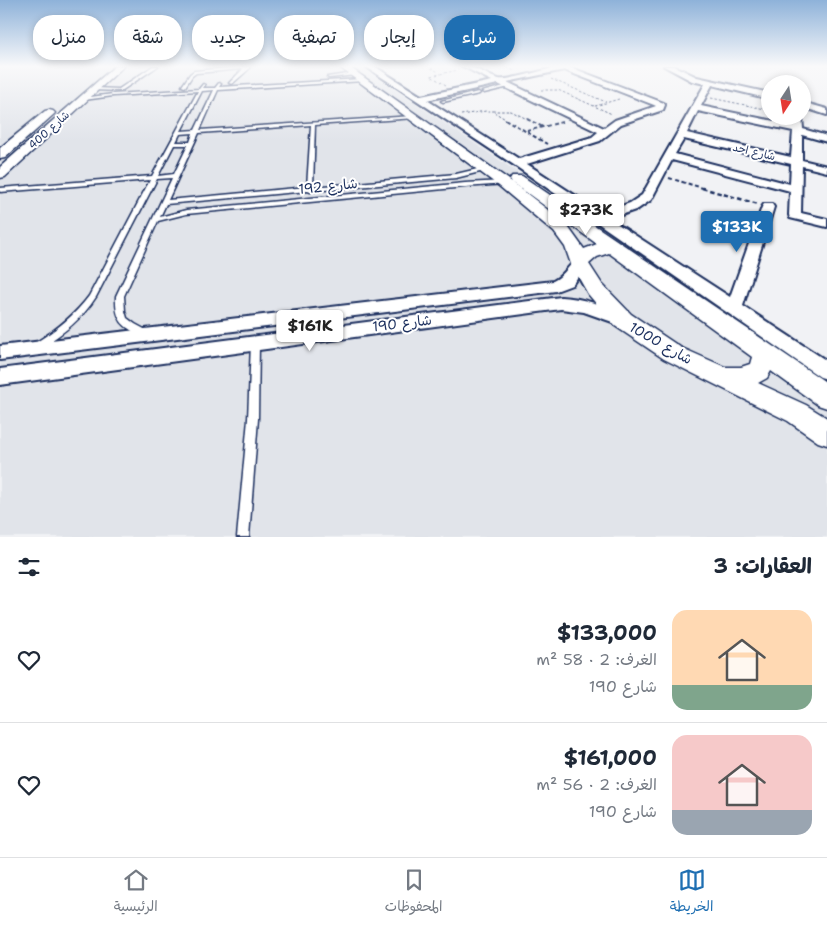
<!DOCTYPE html>
<html lang="ar">
<head>
<meta charset="utf-8">
<style>
  body { margin:0; font-family:"Shantell Sans","Playpen Sans Arabic",sans-serif; background:#f6f6f7; color:#1f2937; direction:rtl; height:100vh; display:flex; flex-direction:column; font-size:19px; white-space:nowrap }
  * { box-sizing:border-box; margin:0 }
  p { font-size:16px; color:#747a83 }
  .icon { flex:none; width:28px; height:28px; fill:none; stroke:currentColor; stroke-width:2; stroke-linecap:round; stroke-linejoin:round }
  .map { position:relative; height:537px; overflow:hidden; direction:ltr }
  .panel { display:flex; flex-direction:column; background:#fff; flex:1 }
  .panel>* { flex:none }
  .top-card { position:absolute; left:15px; top:15px; width:500px; height:45px; direction:rtl; display:flex; gap:10px }
  .needle { width:32px; rotate:192deg }
  .buttons { position:absolute; left:761px; top:75px; display:grid; gap:10px }
  .buttons a { display:grid; place-items:center; width:50px; height:50px; border-radius:50%; background:#fff; box-shadow:0 2px 8px #0003; font-size:25px }
  .price { position:absolute; translate:-50% -42px; padding:0 11px; border-radius:5px; background:#fff; color:#222; font-size:16px; line-height:32px; filter:drop-shadow(0 1px 2px #0008) }
  .price::after { content:''; position:absolute; left:50%; top:30px; width:15px; height:11px; margin-left:-8px; background:inherit; clip-path:polygon(0 0,100% 0,50% 100%) }
  .price.active { background:#1f6fb2; color:#fff }
  ul { padding:0; list-style:none }
  li { display:flex; align-items:center; gap:15px; height:125px; padding:0 15px }
  li+li { border-top:1px solid #e0e1e3 }
  li span { display:grid; place-items:center; flex:none; width:140px; height:100px; border-radius:15px; color:#555 }
  li>.icon { margin-inline-start:auto }
  span .icon { width:60px; height:60px; fill:#fffc; stroke-width:1 }
  li b { font-size:21px }
  h2 { display:flex; justify-content:space-between; align-items:center; height:60px; padding:0 15px; font-size:21px }
  .tag { padding:0 18px; border-radius:20px; background:#fff; box-shadow:0 2px 8px #0003; font-size:18px; line-height:45px }
  .tag.active { background:#1f6fb2; color:#fff }
  .menu { display:flex; justify-content:space-around; align-items:center; height:70px; border-top:1px solid #e0e1e3; background:#fff; font-size:14px; color:#747a83 }
  .menu a { display:grid; justify-items:center; gap:2px }
  .menu .active { color:#1f6fb2 }
  .map>svg:first-child { display:block }
  .built { fill:#e1e4ea }
  .lines { fill:none; stroke-linecap:round; stroke-linejoin:round }
  .service-casing { stroke:#1b2f5e; stroke-width:3 }
  .minor-casing { stroke:#1b2f5e; stroke-width:4 }
  .tertiary-casing { stroke:#1b2f5e; stroke-width:3 }
  .path-far2 { stroke:#1b2f5e; stroke-width:1; stroke-dasharray:2.5 2; stroke-linecap:butt }
  .path-far1 { stroke:#1b2f5e; stroke-width:2; stroke-dasharray:4 2.5; stroke-linecap:butt }
  .path { stroke:#1b2f5e; stroke-width:2.5; stroke-dasharray:4.5 3; stroke-linecap:butt }
  .service { fill:#fff; fill-rule:evenodd }
  .minor { fill:#fff; fill-rule:evenodd }
  .tertiary { fill:#fff; fill-rule:evenodd }
  .labels { text-anchor:middle; dominant-baseline:central; stroke-width:4; stroke-linejoin:round; paint-order:stroke }
  .far-street-label { font-size:11px; fill:#1b2f5e; stroke:#fff }
  .street-label { font-size:14px; fill:#1b2f5e; stroke:#fff }
</style>
</head>
<body>
<div class="map">
<svg width="827" height="537" viewBox="0 0 827 537">
  <rect width="100%" height="100%" fill="#f1f2f5"/>
  <filter id="ink" filterUnits="userSpaceOnUse"><feTurbulence type="fractalNoise" baseFrequency=".02" numOctaves="2"/><feDisplacementMap in="SourceGraphic" scale="10" xChannelSelector="R" yChannelSelector="G"/><feConvolveMatrix kernelMatrix="1 2 1 2 8 2 1 2 1" color-interpolation-filters="sRGB"/></filter>
  <g filter="url(#ink)">
    <path class="built" d="M0,66H360L797,361L827,383V537H0Z"/>
    <g class="lines">
      <defs>
        <g id="service">
          <path d="M153,66H158L121,91L94,90L92,89L94,88L119,89Z"/>
          <path d="M247,66H249V69L232,84L229,83L243,69L196,73L192,76L185,87L182,86L190,74L194,71Z"/>
          <path d="M354,73L355,75L329,78L327,77Z"/>
          <path d="M362,79L363,81L218,90L200,130L413,116L415,117V118L315,125L313,187L456,174L486,167L489,169L488,170L456,178L313,191L310,192L308,191L166,204L160,217L186,210L465,183L504,181L507,183L506,184L465,187L186,214L158,221L124,296L125,311L127,318L135,324L148,331L149,333L148,335L145,336C122,328 115,320 116,296L172,178L157,179L96,297C82,319 63,334 41,347L38,349L35,347L34,345L35,343C56,330 74,316 89,296L150,180L0,192V188L152,176L198,91L113,96L84,100L82,99L83,98L113,94L199,89L203,84L205,85L203,88H215L219,83L221,84L219,87ZM214,90L195,130L181,131L202,91ZM311,125L307,187L168,200L199,133ZM193,133L190,142H176L180,134ZM174,145H188L174,174L158,176Z"/>
          <path d="M508,85L510,86L509,87L484,93L482,92Z"/>
          <path d="M478,92L480,93L479,94L443,102L441,101Z"/>
          <path d="M255,340L258,341L259,343L258,419L249,537H237L248,419L251,343L252,341Z"/>
        </g>
        <g id="minor">
          <path d="M365,66H374L421,96L492,81L462,66C477,66 486,76 499,79C511,81 553,66 567,66L664,103L665,105L663,110L621,124L600,141L527,164L602,213L630,203L642,195L705,84L692,81L664,66H674L697,77L770,93V99L712,85L701,106L793,125V116H802L803,129L827,136V142L802,135V160L827,166V172L802,166L801,213L827,219V227L790,218L789,215L790,191L672,160L651,200L638,209L610,219L730,297L762,207L764,204H772L774,207L743,306L827,361V379L820,377L514,165ZM564,70L654,105L656,106L615,120L604,128L507,82ZM498,84L598,132L592,137L519,159L427,100ZM698,111L793,131L791,157L687,133ZM684,139L791,164L790,184L675,154Z"/>
          <path d="M802,102L827,109V115L802,107Z"/>
          <path d="M580,259L585,261L587,264L572,285L556,291L0,360V346L553,281C566,275 569,262 580,259Z"/>
          <path d="M561,297C584,298 605,306 627,315L629,319L627,323L621,325L584,312L561,309L0,385V369Z"/>
        </g>
        <g id="tertiary">
          <path d="M115,66H124L5,177L0,178V167Z"/>
          <path d="M338,66H348L512,182L510,179L512,176H522L827,383V408L818,405L771,371L767,378L758,383L806,405L827,418V445L818,442L788,421L664,359L615,326L588,294L571,264L565,247L554,232L499,186ZM512,182L597,244L584,249L566,224ZM609,253L752,357L750,364L741,367H725L680,347L631,314L602,284L589,264L597,257Z"/>
          <path d="M49,110L53,111L55,113L53,115L5,158L0,159V148L45,111Z"/>
        </g>
      </defs>
      <use href="#service" class="service-casing"/>
      <use href="#minor" class="minor-casing"/>
      <use href="#tertiary" class="tertiary-casing"/>
      <g class="path-far2">
        <path d="M427,66L439,72"/>
        <path d="M503,66L515,71"/>
        <path d="M551,79L606,102"/>
        <path d="M446,85L431,76L458,70"/>
        <path d="M541,90H558L612,114"/>
        <path d="M711,98L770,110"/>
        <path d="M595,106L619,99"/>
        <path d="M494,112L507,120"/>
        <path d="M461,115L486,111H511L529,120"/>
      </g>
      <g class="path-far1">
        <path d="M505,119L547,144"/>
        <path d="M527,119L543,127"/>
        <path d="M527,131L562,122"/>
        <path d="M669,178L706,189"/>
      </g>
      <path class="path" d="M702,188L758,204"/>
      <use href="#service" class="service"/>
      <use href="#minor" class="minor"/>
      <use href="#tertiary" class="tertiary"/>
    </g>
  </g>
  <linearGradient id="sky" x2="0" y2="1"><stop stop-color="#8eb2d9"/><stop offset="0.47" stop-color="#f9f9fa"/><stop offset="1" stop-color="#f9f9fa" stop-opacity="0"/></linearGradient>
  <rect width="827" height="141" fill="url(#sky)"/>
  <g class="labels">
    <g class="far-street-label">
      <text transform="translate(49 130) rotate(-42)">شارع 400</text>
      <text transform="translate(754 152) rotate(13)">شارع احد</text>
    </g>
    <g class="street-label">
      <text transform="translate(328 186) rotate(-6)">شارع 192</text>
      <text transform="translate(402 323) rotate(-7)">شارع 190</text>
      <text transform="translate(661 343) rotate(30)">شارع 1000</text>
    </g>
  </g>
</svg>
<div class="buttons">
<a><svg class="needle" viewBox="-14 -14 28 28"><path d="M0-13l5 13h-10z" fill="#e53935"/><path d="M0 13l5-13h-10z" fill="#747a83"/></svg></a>
</div>
<b class="price" style="left:586px;top:236px">$273K</b>
<b class="price active" style="left:737px;top:253px">$133K</b>
<b class="price" style="left:310px;top:352px">$161K</b>
<div class="top-card">
<a class="tag active">شراء</a>
<a class="tag">إيجار</a>
<a class="tag">تصفية</a>
<a class="tag">جديد</a>
<a class="tag">شقة</a>
<a class="tag">منزل</a>
</div>
</div>
<section class="panel">
<h2>العقارات: 3<svg class="icon" aria-label="filters" viewBox="0 0 24 24"><path d="M4 7h16M4 17h16"/><circle cx="9" cy="7" r="2"/><circle cx="15" cy="17" r="2"/></svg></h2>
<ul>
<li><span style="background:linear-gradient(#ffd9b3 75%,#7fa58c 0)"><svg class="icon" aria-label="home" viewBox="0 0 24 24"><path d="M3 11l9-7 9 7M6 9v11h12V9"/></svg></span><div><b>$133,000</b><p>الغرف: 2 · 58 m²</p><p>شارع 190</p></div><svg class="icon" aria-label="heart" viewBox="0 0 24 24"><path d="M12 20l-8-8c-3-5 5-10 8-4 3-6 11-1 8 4z"/></svg></li>
<li><span style="background:linear-gradient(#f6c9c9 75%,#9aa5b1 0)"><svg class="icon" aria-label="home" viewBox="0 0 24 24"><path d="M3 11l9-7 9 7M6 9v11h12V9"/></svg></span><div><b>$161,000</b><p>الغرف: 2 · 56 m²</p><p>شارع 190</p></div><svg class="icon" aria-label="heart" viewBox="0 0 24 24"><path d="M12 20l-8-8c-3-5 5-10 8-4 3-6 11-1 8 4z"/></svg></li>
</ul>
</section>
<nav class="menu">
<a class="active"><svg class="icon" aria-label="map" viewBox="0 0 24 24"><path d="M3 6l6-2 6 2 6-2v14l-6 2-6-2-6 2zM9 4v14M15 6v14"/></svg>الخريطة</a>
<a><svg class="icon" aria-label="saved" viewBox="0 0 24 24"><path d="M7 4h10v16l-5-4-5 4z"/></svg>المحفوظات</a>
<a><svg class="icon" aria-label="home" viewBox="0 0 24 24"><path d="M3 11l9-7 9 7M6 9v11h12V9"/></svg>الرئيسية</a>
</nav>
</body>
</html>
